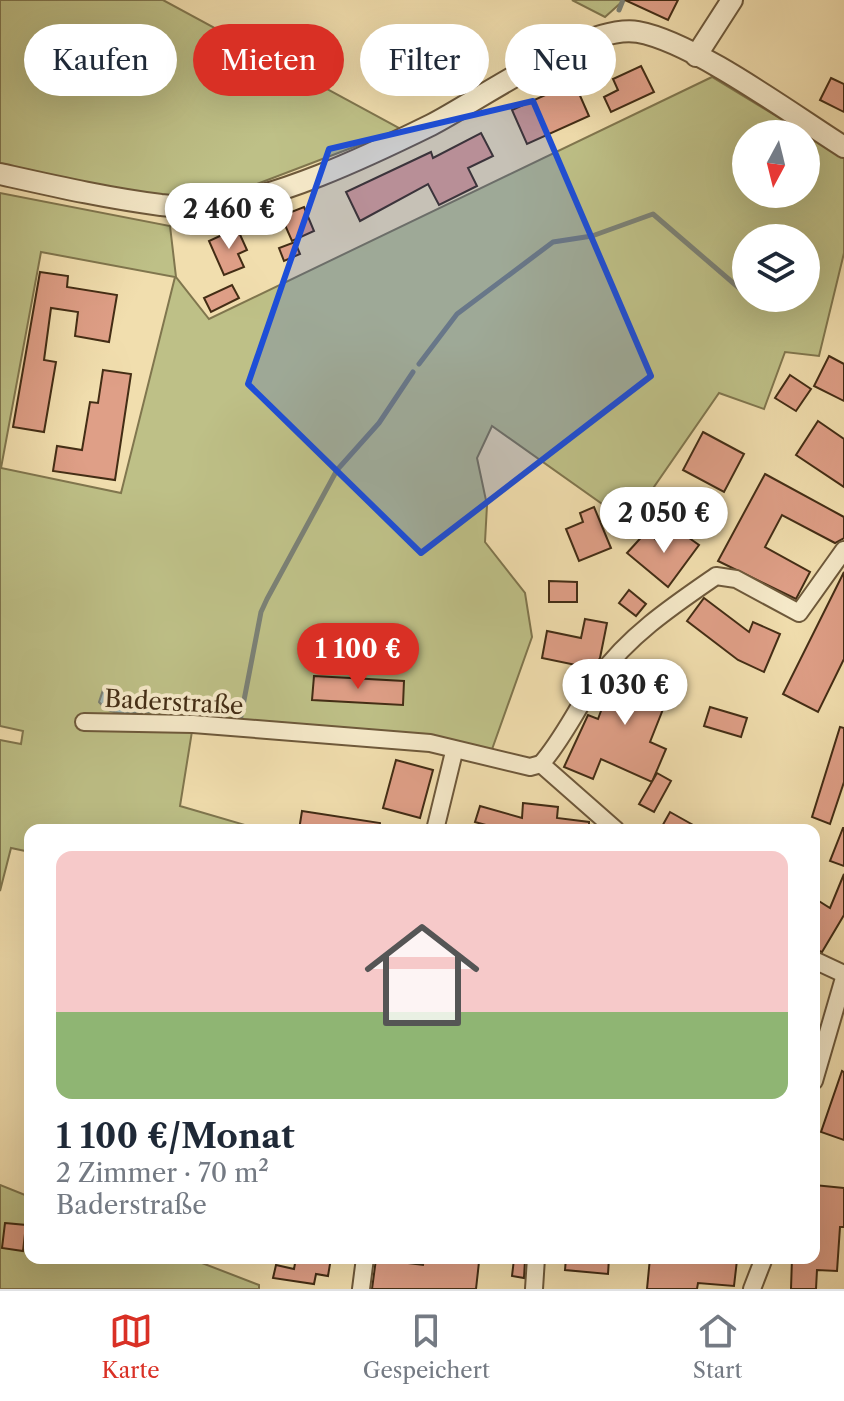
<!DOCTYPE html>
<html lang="de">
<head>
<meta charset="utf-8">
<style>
  body { margin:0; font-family:"Libre Caslon Text",serif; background:#f2f2f3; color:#1f2937; height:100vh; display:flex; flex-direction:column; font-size:30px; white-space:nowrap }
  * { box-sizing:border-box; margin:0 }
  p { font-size:26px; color:#747a83 }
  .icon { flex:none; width:44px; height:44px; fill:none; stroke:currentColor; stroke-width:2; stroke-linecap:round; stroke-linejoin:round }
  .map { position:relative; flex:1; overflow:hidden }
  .details { position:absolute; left:24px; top:824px; width:796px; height:440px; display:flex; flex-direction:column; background:#fff; border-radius:16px; box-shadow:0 8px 32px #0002 }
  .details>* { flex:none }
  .top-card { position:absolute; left:24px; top:24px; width:796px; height:72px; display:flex; gap:16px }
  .needle { width:52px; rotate:187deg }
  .buttons { position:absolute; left:732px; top:120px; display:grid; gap:16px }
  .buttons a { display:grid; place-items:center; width:88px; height:88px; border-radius:50%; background:#fff; box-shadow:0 8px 32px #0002; font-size:40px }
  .price { position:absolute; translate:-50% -68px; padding:0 18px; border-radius:28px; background:#fff; color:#222; font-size:26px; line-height:52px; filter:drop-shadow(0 2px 4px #0008) }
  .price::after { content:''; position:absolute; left:50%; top:48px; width:24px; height:18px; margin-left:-12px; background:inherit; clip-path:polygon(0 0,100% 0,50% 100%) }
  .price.active { background:#d93025; color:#fff }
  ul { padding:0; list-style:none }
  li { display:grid; align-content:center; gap:16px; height:424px; padding:0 32px }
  li span { display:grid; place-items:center; height:248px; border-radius:16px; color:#555 }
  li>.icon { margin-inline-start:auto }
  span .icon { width:144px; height:144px; fill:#fffc; stroke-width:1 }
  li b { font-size:34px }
  .tag { padding:0 28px; border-radius:36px; background:#fff; box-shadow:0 8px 32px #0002; font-size:28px; line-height:72px }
  .tag.active { background:#d93025; color:#fff }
  .tabs { display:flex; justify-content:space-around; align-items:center; height:112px; border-top:2px solid #e0e1e3; background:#fff; font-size:22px; color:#747a83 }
  .tabs a { display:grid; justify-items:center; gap:4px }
  .tabs .active { color:#d93025 }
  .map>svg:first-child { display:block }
  .green { fill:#bec087; stroke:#80764e; stroke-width:2; fill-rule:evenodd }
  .water { fill:#a1b9b7; stroke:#7b8176; stroke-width:2 }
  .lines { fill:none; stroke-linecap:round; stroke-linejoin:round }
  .stream { stroke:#7b8176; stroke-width:5 }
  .building { fill:#df9f87; stroke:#432d15; stroke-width:2 }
  .minor-casing { stroke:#6e593b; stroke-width:20 }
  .tertiary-casing { stroke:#6e593b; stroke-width:24 }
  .minor { stroke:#f6eaca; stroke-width:16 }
  .tertiary { stroke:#f6eaca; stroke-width:20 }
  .marked { fill:#1d4ed8; fill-opacity:0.2; stroke:#1d4ed8; stroke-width:6; stroke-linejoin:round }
  .labels { text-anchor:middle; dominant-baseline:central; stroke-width:8; stroke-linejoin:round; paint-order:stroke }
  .street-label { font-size:24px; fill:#432d15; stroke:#f6eaca }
</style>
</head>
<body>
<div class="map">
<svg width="844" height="1289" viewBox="0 0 844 1289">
  <rect width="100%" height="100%" fill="#f1deae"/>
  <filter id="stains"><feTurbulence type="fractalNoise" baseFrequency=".0025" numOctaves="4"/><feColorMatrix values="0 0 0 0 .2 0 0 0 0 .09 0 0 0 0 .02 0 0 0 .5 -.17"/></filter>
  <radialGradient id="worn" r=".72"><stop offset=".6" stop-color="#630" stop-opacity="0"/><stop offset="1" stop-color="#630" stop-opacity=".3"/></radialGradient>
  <g class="green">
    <path d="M0,0H163L401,129L228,195H167L107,189L0,167Z"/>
    <path d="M572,0H624L605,17Z"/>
    <path d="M712,77L844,157V253L819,356L785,352L764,409L719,393L629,523L492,426L477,458L487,505L485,542L525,593L532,637L490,755L193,725L180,806L262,830H30V852L11,848L0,891V740L21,744L23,731L0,726V193L170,226L176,277L209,319ZM746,134H806V194H746ZM746,238H806V298H746ZM41,252L175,277L121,493L1,468Z"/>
    <path d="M0,1185L30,1197V1258H189L259,1285V1289H0Z"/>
  </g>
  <path class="water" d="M103,690L147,712C128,713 112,718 99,702Z"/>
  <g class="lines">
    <g class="stream">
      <path d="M619,10L623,0"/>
      <path d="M419,364L457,314L553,242L592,236L653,214L746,294"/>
      <path d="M240,721L261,612L267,599L337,470L379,423L413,372"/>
    </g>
  </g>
  <g class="building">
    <path d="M625,0H678L668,20Z"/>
    <path d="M641,66L654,92L611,112L604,97L618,90L613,79Z"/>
    <path d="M831,78L844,84V112L820,100Z"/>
    <path d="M574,82L589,116L527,144L512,110Z"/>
    <path d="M481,133L493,156L468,168L477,186L439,205L428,184L360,221L346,192L431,152L433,158Z"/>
    <path d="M304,207L314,231L292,241L281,216Z"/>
    <path d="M237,228L247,250L238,254L244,267L224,275L209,241Z"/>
    <path d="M295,242L300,254L284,261L279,248Z"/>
    <path d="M40,272L68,276L67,287L117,295L109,342L75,336L78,312L51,308L44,360L56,362L44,432L13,427Z"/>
    <path d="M232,285L239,298L211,312L204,298Z"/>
    <path d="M829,356L844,364V401L814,386Z"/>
    <path d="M103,370L131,374L115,480L53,471L57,446L82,450L90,402L98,403Z"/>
    <path d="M790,375L811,389L796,411L775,398Z"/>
    <path d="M818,421L844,439V487L796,455Z"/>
    <path d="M703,432L744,454L724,492L683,470Z"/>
    <path d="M765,474L844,517V538L835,543L782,515L765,547L810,572L796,599L718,561Z"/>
    <path d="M594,507L611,548L579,561L566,529L583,522L580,513Z"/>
    <path d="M675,528L699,545L668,587L627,553L647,531L662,546Z"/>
    <path d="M844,572V659L818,712L783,694Z"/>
    <path d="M549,581L577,582V602H549Z"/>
    <path d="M629,590L646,604L636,616L619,603Z"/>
    <path d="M704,598L749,632L753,622L780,634L764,672L738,660L687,621Z"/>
    <path d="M585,619L607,623L600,658L588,674L574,671L576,665L542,658L547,631L581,638Z"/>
    <path d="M648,663L677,674L650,742L666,749L652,782L601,759L593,779L564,767L588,715L598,719L614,676L639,686Z"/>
    <path d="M314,676L404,681L403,705L312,700Z"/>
    <path d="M710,707L747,718L741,737L704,726Z"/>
    <path d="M840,727L844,728V782L830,824L812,817Z"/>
    <path d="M396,760L433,770L420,818L383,808Z"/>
    <path d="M657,773L671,781L654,812L639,804Z"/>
    <path d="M523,803L558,807L557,818L589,822V830H504L475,822L480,806L522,818Z"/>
    <path d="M302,811L380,823V830H299Z"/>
    <path d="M670,812L702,830H660Z"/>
    <path d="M843,828H844V866L830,861Z"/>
    <path d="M844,874V915L822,952L814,949V898L830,908Z"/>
    <path d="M842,1071L844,1072V1140L821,1132Z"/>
    <path d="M814,1185L844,1188V1227H840L837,1271L817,1270L816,1289H791L792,1258H814Z"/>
    <path d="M5,1223L26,1225L23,1251L2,1248Z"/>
    <path d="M296,1258H331L328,1276L316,1274L314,1284L273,1278L276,1265L294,1269Z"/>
    <path d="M424,1258L479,1262L476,1289H372L376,1259L423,1265Z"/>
    <path d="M566,1258H609L608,1274L565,1270Z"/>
    <path d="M650,1258L737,1260L734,1286L698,1283L697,1289H647Z"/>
    <path d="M514,1259L525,1260L524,1278L512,1276Z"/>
  </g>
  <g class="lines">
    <defs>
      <g id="minor">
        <path d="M84,722L193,724L430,743L530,767L541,764"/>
        <path d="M541,764C564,738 578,705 599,677C629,635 674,605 716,576L736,579L799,613L844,550"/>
        <path d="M541,764L616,830"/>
        <path d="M435,830L454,752"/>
        <path d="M814,960L844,974"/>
        <path d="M814,1081L844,978"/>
        <path d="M361,1289L365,1258"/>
        <path d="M534,1289L536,1258"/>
        <path d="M752,1289L764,1258"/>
      </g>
      <g id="tertiary">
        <path d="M696,56L732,0"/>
        <path d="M0,174C54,186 106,198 161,205C174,206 190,210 203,208C277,199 364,158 431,125C480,100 586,23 638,32C694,42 793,115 844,147"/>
      </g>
    </defs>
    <use href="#minor" class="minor-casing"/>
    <use href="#tertiary" class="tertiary-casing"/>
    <use href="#minor" class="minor"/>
    <use href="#tertiary" class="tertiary"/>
  </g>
  <path class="marked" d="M533,101L651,376L421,553L248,384L329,149Z"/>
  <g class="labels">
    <g class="street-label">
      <text transform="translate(174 702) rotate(3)">Baderstraße</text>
    </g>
  </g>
  <rect width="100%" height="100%" filter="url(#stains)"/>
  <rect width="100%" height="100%" fill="url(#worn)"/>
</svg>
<div class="buttons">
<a><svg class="needle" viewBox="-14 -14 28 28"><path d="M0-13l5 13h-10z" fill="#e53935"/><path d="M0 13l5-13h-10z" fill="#747a83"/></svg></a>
<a><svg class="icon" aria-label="layers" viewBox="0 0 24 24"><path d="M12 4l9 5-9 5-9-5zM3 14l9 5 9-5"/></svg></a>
</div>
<b class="price" style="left:229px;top:251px">2 460 €</b>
<b class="price" style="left:664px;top:555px">2 050 €</b>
<b class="price active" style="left:358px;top:691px">1 100 €</b>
<b class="price" style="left:625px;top:727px">1 030 €</b>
<div class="top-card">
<a class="tag">Kaufen</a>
<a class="tag active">Mieten</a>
<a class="tag">Filter</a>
<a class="tag">Neu</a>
</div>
<section class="details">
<ul>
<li><span style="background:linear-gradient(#f6c9c9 65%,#8fb573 0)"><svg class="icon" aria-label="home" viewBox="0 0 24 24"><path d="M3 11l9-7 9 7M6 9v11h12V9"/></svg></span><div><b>1 100 €/Monat</b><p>2 Zimmer · 70 m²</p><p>Baderstraße</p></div></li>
</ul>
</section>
</div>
<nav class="tabs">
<a class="active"><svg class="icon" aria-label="map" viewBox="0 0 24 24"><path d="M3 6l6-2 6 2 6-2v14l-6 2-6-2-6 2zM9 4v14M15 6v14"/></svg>Karte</a>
<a><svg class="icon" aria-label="saved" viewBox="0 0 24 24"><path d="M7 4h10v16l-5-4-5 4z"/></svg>Gespeichert</a>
<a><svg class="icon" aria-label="home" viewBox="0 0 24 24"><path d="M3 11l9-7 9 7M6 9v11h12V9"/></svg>Start</a>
</nav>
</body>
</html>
